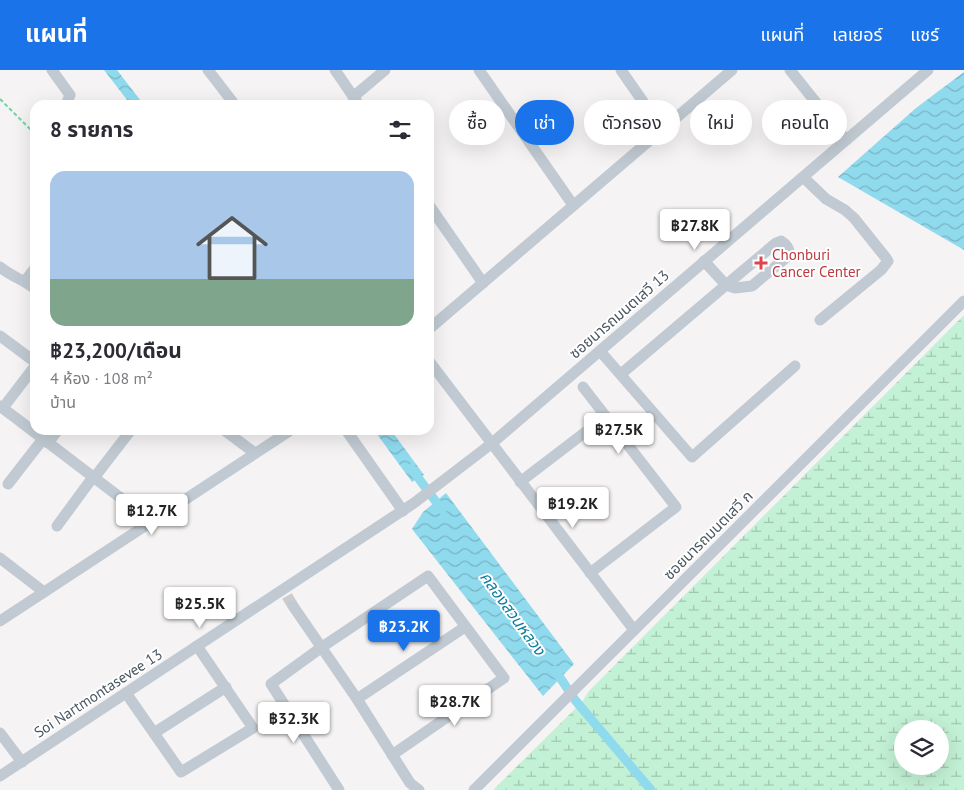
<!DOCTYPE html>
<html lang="th">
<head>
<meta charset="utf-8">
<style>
  body { margin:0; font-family:"PT Sans","Noto Sans Thai",sans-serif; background:#f7f7f7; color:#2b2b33; height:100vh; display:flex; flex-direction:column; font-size:19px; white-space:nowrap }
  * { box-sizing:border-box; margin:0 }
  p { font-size:16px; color:#7c7c81 }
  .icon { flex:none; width:28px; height:28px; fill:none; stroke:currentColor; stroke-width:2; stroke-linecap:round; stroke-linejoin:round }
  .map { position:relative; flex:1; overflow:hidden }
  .panel { position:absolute; left:30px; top:30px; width:404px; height:335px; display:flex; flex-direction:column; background:#fff; border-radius:15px; box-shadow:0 5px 20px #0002 }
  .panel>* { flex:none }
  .banner { position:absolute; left:449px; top:30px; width:440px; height:45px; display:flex; gap:10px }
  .fabs { position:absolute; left:894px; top:650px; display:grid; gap:10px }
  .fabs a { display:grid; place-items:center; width:55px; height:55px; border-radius:50%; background:#fff; box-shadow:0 5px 20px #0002; font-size:25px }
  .price { position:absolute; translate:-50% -42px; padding:0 11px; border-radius:5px; background:#fff; color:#222; font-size:16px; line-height:32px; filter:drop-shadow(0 1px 2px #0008) }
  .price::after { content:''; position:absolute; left:50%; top:30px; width:15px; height:11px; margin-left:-8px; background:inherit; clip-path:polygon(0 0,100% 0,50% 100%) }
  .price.on { background:#1a73e8; color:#fff }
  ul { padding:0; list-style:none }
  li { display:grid; align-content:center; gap:10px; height:265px; padding:0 20px }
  li span { display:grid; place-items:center; height:155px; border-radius:15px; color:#555 }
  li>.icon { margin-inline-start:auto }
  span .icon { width:90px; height:90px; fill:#fffc; stroke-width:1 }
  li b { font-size:21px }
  h2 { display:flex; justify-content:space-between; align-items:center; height:60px; padding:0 20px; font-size:21px }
  .tag { padding:0 18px; border-radius:22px; background:#fff; box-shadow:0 5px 20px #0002; font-size:18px; line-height:45px }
  .tag.on { background:#1a73e8; color:#fff }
  header { display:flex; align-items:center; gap:30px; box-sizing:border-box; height:70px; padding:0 25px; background:#1a73e8; color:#fff }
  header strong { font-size:24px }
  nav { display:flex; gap:28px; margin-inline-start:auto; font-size:18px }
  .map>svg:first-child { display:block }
  .wetland { fill:url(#wetland-marsh); fill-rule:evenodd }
  .water { fill:url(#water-waves) }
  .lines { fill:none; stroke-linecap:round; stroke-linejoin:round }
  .canal { stroke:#90daee; stroke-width:9 }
  .minor-tunnel { stroke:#caccce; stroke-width:11; stroke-dasharray:11 5.5; stroke-linecap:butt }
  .path { stroke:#7ad0a6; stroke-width:2; stroke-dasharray:4 2.5; stroke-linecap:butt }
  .minor { stroke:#c1cad2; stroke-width:11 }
  .health-dot { fill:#e0444e; stroke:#fff; stroke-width:2 }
  .labels { text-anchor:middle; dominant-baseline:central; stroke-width:4; stroke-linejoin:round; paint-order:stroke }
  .health-label { font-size:15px; fill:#be3a42; stroke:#fff; text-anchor:start }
  .street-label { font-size:15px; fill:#4a5661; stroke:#fff }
  .water-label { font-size:16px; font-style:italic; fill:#0c7c9b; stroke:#fff }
</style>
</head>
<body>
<header>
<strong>แผนที่</strong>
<nav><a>แผนที่</a><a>เลเยอร์</a><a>แชร์</a></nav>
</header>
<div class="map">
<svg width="964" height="720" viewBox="0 0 964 720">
  <defs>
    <pattern id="wetland-marsh" width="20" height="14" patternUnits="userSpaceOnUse" patternTransform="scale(1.25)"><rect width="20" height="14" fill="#c3f1d5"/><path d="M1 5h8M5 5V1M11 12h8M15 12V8" fill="none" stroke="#a0c6b0"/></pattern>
    <pattern id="water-waves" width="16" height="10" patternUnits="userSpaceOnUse" patternTransform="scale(1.25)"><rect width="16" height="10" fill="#90daee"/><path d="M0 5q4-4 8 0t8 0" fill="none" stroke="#78b4c4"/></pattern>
  </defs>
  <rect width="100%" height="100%" fill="#f5f3f3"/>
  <path class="wetland" d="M964,245V720H493L582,632L589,621ZM902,659H940V696H902Z"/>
  <g class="water">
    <path d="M104,0H117L144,35H131Z"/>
    <path d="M964,2V180L838,107L916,38Z"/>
    <path d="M374,360H391L424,405L412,412Z"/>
    <path d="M446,423L574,594L543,626L412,459L423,442Z"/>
  </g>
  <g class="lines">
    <g class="canal">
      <path d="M411,398L442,440"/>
      <path d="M555,600L575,630L651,720"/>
    </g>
    <path class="minor-tunnel" d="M287,526L293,536"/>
    <path class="path" d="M0,29L35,64"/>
    <g class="minor">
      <path d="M52,0L70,25L66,35"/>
      <path d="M208,0L235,35"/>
      <path d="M335,0L359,35"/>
      <path d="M479,0L573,135"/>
      <path d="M621,0L662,59"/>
      <path d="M790,0L846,70"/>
      <path d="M353,27L385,0"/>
      <path d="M803,107L826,129L845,140L854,148L886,188L888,191L881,200L820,250"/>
      <path d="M429,135L483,213"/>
      <path d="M0,197C11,206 24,210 35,219"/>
      <path d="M25,211L35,198"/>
      <path d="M429,259L732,0"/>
      <path d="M0,266L35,292"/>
      <path d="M600,281L692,387L795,296"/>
      <path d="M429,291L634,560"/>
      <path d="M621,304L726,215L735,218L752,216L788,186C791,179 786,174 781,171L776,173L726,215L704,191"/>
      <path d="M583,317L676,437L590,503"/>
      <path d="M0,336L151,451"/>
      <path d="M3,338L35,296"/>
      <path d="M224,360L255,383"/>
      <path d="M346,360L403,441"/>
      <path d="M48,373L58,360"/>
      <path d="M94,408L131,360"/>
      <path d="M520,412L605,347"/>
      <path d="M8,414L43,369"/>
      <path d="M57,456L93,407"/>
      <path d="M0,488L44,522"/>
      <path d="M293,536L357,629L410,713L419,720"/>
      <path d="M0,551L291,360"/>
      <path d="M126,623L181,702L253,658L197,576"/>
      <path d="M357,629L465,557"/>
      <path d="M0,663L22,692"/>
      <path d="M154,663L226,617"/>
      <path d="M0,706L414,433L491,374L928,0"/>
      <path d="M339,720L271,614L322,577L428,506L504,608L392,685"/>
      <path d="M474,720L964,231"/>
    </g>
  </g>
  <path class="health-dot" d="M758.5 185.5h5v5h5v5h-5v5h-5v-5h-5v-5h5z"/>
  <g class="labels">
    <g class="health-label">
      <text x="772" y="184">Chonburi<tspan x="772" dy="17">Cancer Center</tspan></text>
    </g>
    <g class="street-label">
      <text transform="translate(619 244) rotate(-41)">ซอยนารถมนตเสวี 13</text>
      <text transform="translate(708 465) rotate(-45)">ซอยนารถมนตเสวี ก</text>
      <text transform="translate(98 623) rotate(-33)">Soi Nartmontasevee 13</text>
    </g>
    <g class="water-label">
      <text transform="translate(513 543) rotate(54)">คลองสวนหลวง</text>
    </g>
  </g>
</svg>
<div class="fabs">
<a><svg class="icon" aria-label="layers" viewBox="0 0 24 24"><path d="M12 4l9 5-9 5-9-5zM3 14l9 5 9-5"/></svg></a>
</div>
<b class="price" style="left:695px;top:181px">฿27.8K</b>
<b class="price" style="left:619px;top:385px">฿27.5K</b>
<b class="price" style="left:573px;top:459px">฿19.2K</b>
<b class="price" style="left:152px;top:466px">฿12.7K</b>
<b class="price" style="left:200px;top:559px">฿25.5K</b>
<b class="price on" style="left:404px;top:582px">฿23.2K</b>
<b class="price" style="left:455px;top:657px">฿28.7K</b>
<b class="price" style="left:294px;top:674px">฿32.3K</b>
<div class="banner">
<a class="tag">ซื้อ</a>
<a class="tag on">เช่า</a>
<a class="tag">ตัวกรอง</a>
<a class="tag">ใหม่</a>
<a class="tag">คอนโด</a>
</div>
<section class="panel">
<h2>8 รายการ<svg class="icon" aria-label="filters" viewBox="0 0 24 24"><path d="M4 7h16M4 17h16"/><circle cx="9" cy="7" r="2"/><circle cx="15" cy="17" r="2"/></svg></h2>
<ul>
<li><span style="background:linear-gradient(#a9c7e8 70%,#7fa58c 0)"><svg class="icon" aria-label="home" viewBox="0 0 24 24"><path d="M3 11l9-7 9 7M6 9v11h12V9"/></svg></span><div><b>฿23,200/เดือน</b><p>4 ห้อง · 108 m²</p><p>บ้าน</p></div></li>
</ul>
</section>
</div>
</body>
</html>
